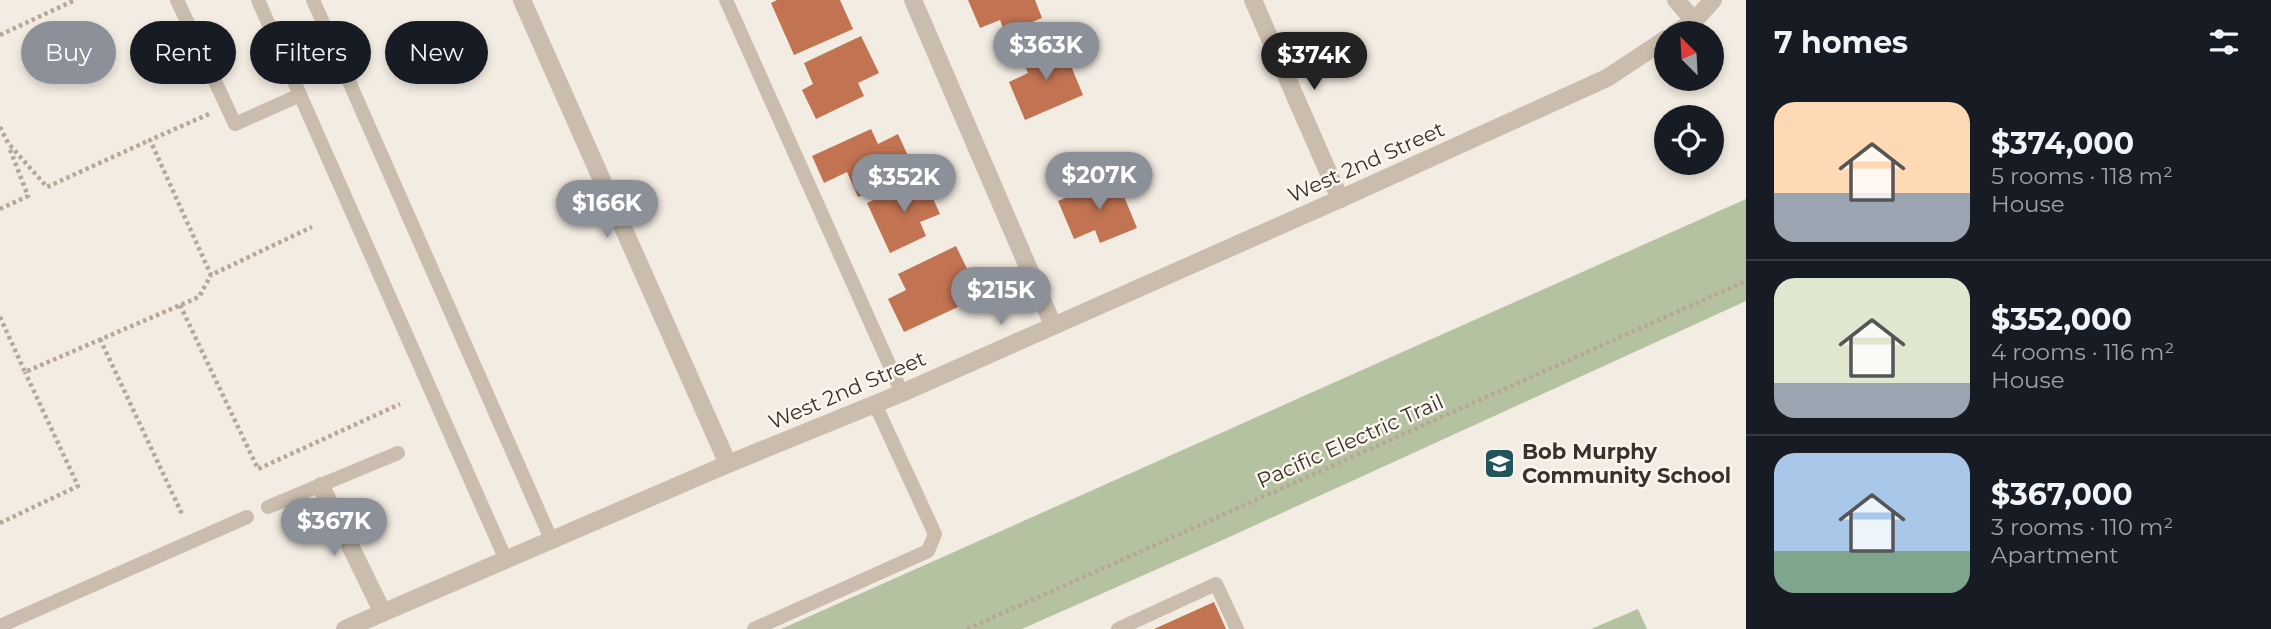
<!DOCTYPE html>
<html lang="en">
<head>
<meta charset="utf-8">
<style>
  body { margin:0; font-family:Montserrat,sans-serif; background:#20242c; color:#f1f3f6; height:100vh; display:flex; flex-direction:column; font-size:26px; white-space:nowrap }
  * { box-sizing:border-box; margin:0 }
  p { font-size:23px; color:#9ea1a6 }
  .icon { flex:none; width:38px; height:38px; fill:none; stroke:currentColor; stroke-width:2; stroke-linecap:round; stroke-linejoin:round }
  .map { position:relative; flex:1; overflow:hidden }
  .drawer { display:flex; flex-direction:column; background:#171b24; width:525px }
  .drawer>* { flex:none }
  .guide { position:absolute; left:21px; top:21px; width:665px; height:63px; display:flex; gap:14px }
  .needle { width:46px; rotate:336deg }
  .controls { position:absolute; left:1654px; top:21px; display:grid; gap:14px }
  .controls a { display:grid; place-items:center; width:70px; height:70px; border-radius:50%; background:#171b24; box-shadow:0 4px 10px #0003; font-size:35px }
  .price { position:absolute; translate:-50% -60px; padding:0 16px; border-radius:24px; background:#8c9099; color:#fff; font-size:23px; line-height:46px; filter:drop-shadow(0 2px 4px #0008) }
  .price::after { content:''; position:absolute; left:50%; top:42px; width:21px; height:16px; margin-left:-10px; background:inherit; clip-path:polygon(0 0,100% 0,50% 100%) }
  .price.selected { background:#222; color:#fff }
  ul { padding:0; list-style:none }
  li { display:flex; align-items:center; gap:21px; height:175px; padding:0 28px }
  li+li { border-top:2px solid #363941 }
  li span { display:grid; place-items:center; flex:none; width:196px; height:140px; border-radius:21px; color:#555 }
  li>.icon { margin-inline-start:auto }
  span .icon { width:84px; height:84px; fill:#fffc; stroke-width:1 }
  li b { font-size:30px }
  h2 { display:flex; justify-content:space-between; align-items:center; height:84px; padding:0 28px; font-size:30px }
  .pill { padding:0 24px; border-radius:32px; background:#171b24; box-shadow:0 4px 10px #0003; font-size:24px; line-height:63px }
  .pill.selected { background:#8c9099; color:#fff }
  main { display:flex; flex:1; min-height:0 }
  .map>svg:first-child { display:block }
  .green { fill:#b5c2a2 }
  .building { fill:#c27351 }
  .lines { fill:none; stroke-linecap:round; stroke-linejoin:round }
  .path { stroke:#b7a797; stroke-width:4.5; stroke-dasharray:3.5 3.5; stroke-linecap:butt }
  .lane { stroke:#cbbdad; stroke-width:14 }
  .street { stroke:#cbbdad; stroke-width:18 }
  .labels { text-anchor:middle; dominant-baseline:central; stroke-width:5; stroke-linejoin:round; paint-order:stroke }
  .street-label { font-size:21px; fill:#3a312c; stroke:#faf6ee }
  .poi-label { font-size:21px; font-weight:bold; fill:#3a312c; stroke:#faf6ee; text-anchor:start }
</style>
</head>
<body>
<main>
<div class="map">
<svg width="1746" height="629" viewBox="0 0 1746 629">
  <rect width="100%" height="100%" fill="#f3ece2"/>
  <g class="green">
    <path d="M1746,199V301L1214,544L1022,629H781Z"/>
    <path d="M1638,609L1647,629H1591Z"/>
  </g>
  <g class="building">
    <path d="M777,0H840L853,29L794,55L771,3Z"/>
    <path d="M968,0H1035L1042,18L1005,33L1000,20L980,28Z"/>
    <path d="M861,36L879,73L858,83L864,96L816,119L802,90L813,84L804,63Z"/>
    <path d="M1061,42L1083,95L1025,120L1009,82L1028,73L1022,59Z"/>
    <path d="M871,129L878,144L898,134L915,171L858,197L847,172L824,183L812,156Z"/>
    <path d="M923,177L940,214L920,222L926,236L890,253L867,203Z"/>
    <path d="M1116,177L1137,228L1100,243L1095,230L1074,239L1058,201Z"/>
    <path d="M956,246L974,283L951,293L958,307L904,332L888,299L906,290L898,274Z"/>
    <path d="M1214,602L1226,629H1154Z"/>
  </g>
  <g class="lines">
    <g class="path">
      <path d="M0,35L75,0"/>
      <path d="M209,114L150,140L211,275L312,227"/>
      <path d="M0,127L8,143L47,187L150,140"/>
      <path d="M0,209L28,196L9,147"/>
      <path d="M180,305L258,469L400,404"/>
      <path d="M0,317L25,372L199,297L211,275"/>
      <path d="M100,339L182,514"/>
      <path d="M0,523L78,486L25,372"/>
      <path d="M967,629L1746,281"/>
    </g>
    <g class="lane">
      <path d="M177,0L235,124L300,95"/>
      <path d="M258,0L506,560"/>
      <path d="M313,0L551,539"/>
      <path d="M726,0L902,393"/>
      <path d="M268,507L398,453"/>
      <path d="M0,626L247,517"/>
      <path d="M754,629L928,551L935,534L875,404"/>
      <path d="M1118,629L1216,584L1237,629"/>
    </g>
    <g class="street">
      <path d="M522,0L728,464"/>
      <path d="M913,0L1053,325"/>
      <path d="M1253,0L1340,199"/>
      <path d="M1676,0L1694,21"/>
      <path d="M1675,33L1694,21L1713,0"/>
      <path d="M321,486L383,613"/>
      <path d="M345,629L728,464L902,393L1340,199L1607,78L1666,39"/>
    </g>
  </g>
  <defs>
    <symbol id="school-square" viewBox="-11 -11 22 22"><rect x="-9" y="-9" width="18" height="18" rx="4" fill="#22545b" stroke="#faf6ee"/><path d="M0-5L7-2L0 1L-7-2ZM-4 1L0 2.5L4 1V4Q0 6-4 4Z" fill="#fff"/></symbol>
  </defs>
  <g fill-rule="evenodd">
    <use href="#school-square" x="1482" y="446" width="35" height="35"/>
  </g>
  <g class="labels">
    <g class="street-label">
      <text transform="translate(1366 162) rotate(-24)">West 2nd Street</text>
      <text transform="translate(847 390) rotate(-23)">West 2nd Street</text>
      <text transform="translate(1350 441) rotate(-24)">Pacific Electric Trail</text>
    </g>
    <g class="poi-label">
      <text x="1522" y="451">Bob Murphy<tspan x="1522" dy="24">Community School</tspan></text>
    </g>
  </g>
</svg>
<div class="controls">
<a><svg class="needle" viewBox="-14 -14 28 28"><path d="M0-13l5 13h-10z" fill="#e53935"/><path d="M0 13l5-13h-10z" fill="#9ea1a6"/></svg></a>
<a><svg class="icon" aria-label="locate" viewBox="0 0 24 24"><circle cx="12" cy="12" r="6"/><path d="M12 2v4M12 18v4M2 12h4M18 12h4"/></svg></a>
</div>
<b class="price" style="left:1046px;top:82px">$363K</b>
<b class="price selected" style="left:1314px;top:92px">$374K</b>
<b class="price" style="left:1099px;top:212px">$207K</b>
<b class="price" style="left:904px;top:214px">$352K</b>
<b class="price" style="left:607px;top:240px">$166K</b>
<b class="price" style="left:1001px;top:327px">$215K</b>
<b class="price" style="left:334px;top:558px">$367K</b>
<div class="guide">
<a class="pill selected">Buy</a>
<a class="pill">Rent</a>
<a class="pill">Filters</a>
<a class="pill">New</a>
</div>
</div>
<section class="drawer">
<h2>7 homes<svg class="icon" aria-label="filters" viewBox="0 0 24 24"><path d="M4 7h16M4 17h16"/><circle cx="9" cy="7" r="2"/><circle cx="15" cy="17" r="2"/></svg></h2>
<ul>
<li><span style="background:linear-gradient(#ffd9b3 65%,#9aa5b1 0)"><svg class="icon" aria-label="home" viewBox="0 0 24 24"><path d="M3 11l9-7 9 7M6 9v11h12V9"/></svg></span><div><b>$374,000</b><p>5 rooms · 118 m²</p><p>House</p></div></li>
<li><span style="background:linear-gradient(#dfe7d0 75%,#9aa5b1 0)"><svg class="icon" aria-label="home" viewBox="0 0 24 24"><path d="M3 11l9-7 9 7M6 9v11h12V9"/></svg></span><div><b>$352,000</b><p>4 rooms · 116 m²</p><p>House</p></div></li>
<li><span style="background:linear-gradient(#a9c7e8 70%,#7fa58c 0)"><svg class="icon" aria-label="home" viewBox="0 0 24 24"><path d="M3 11l9-7 9 7M6 9v11h12V9"/></svg></span><div><b>$367,000</b><p>3 rooms · 110 m²</p><p>Apartment</p></div></li>
</ul>
</section>
</main>
</body>
</html>
